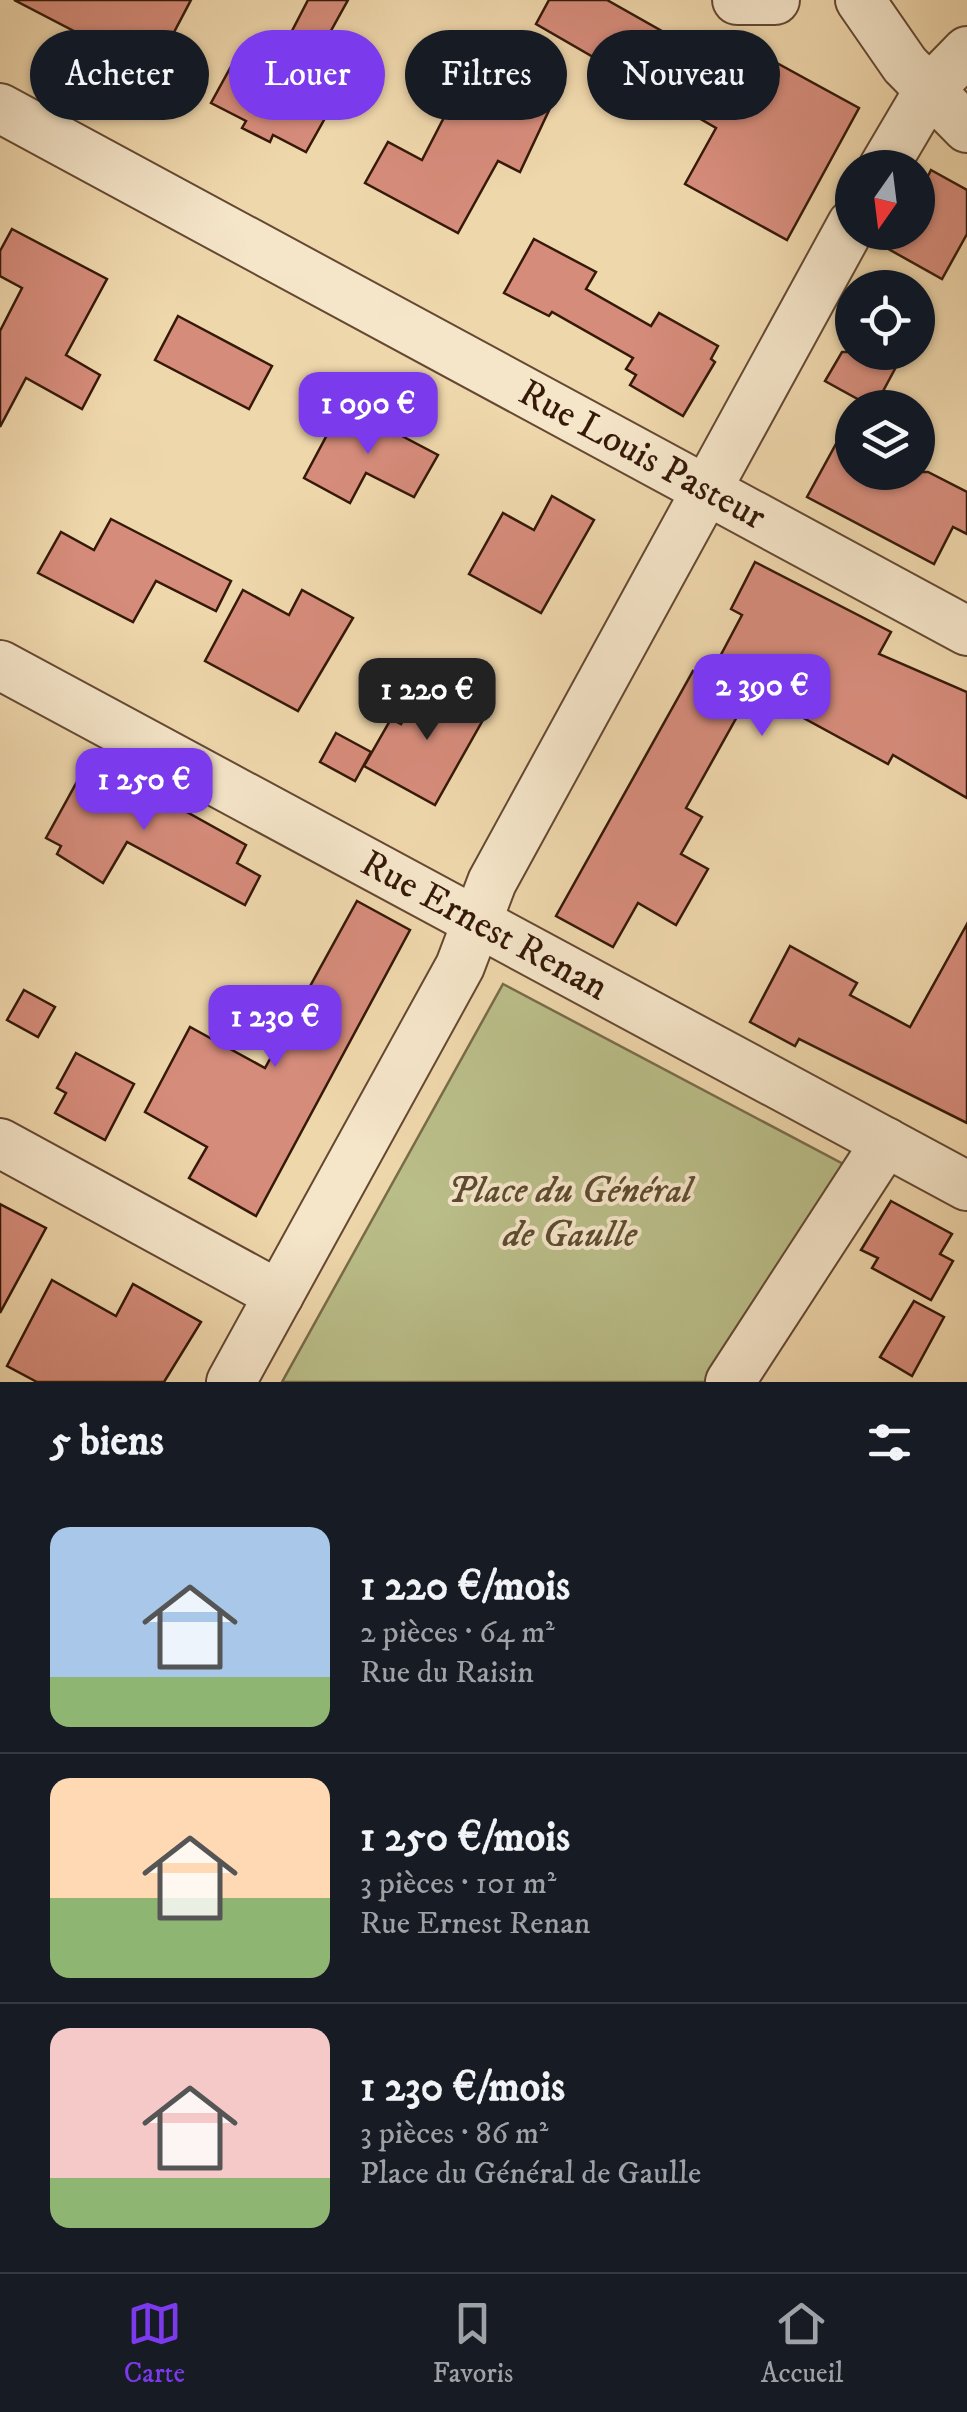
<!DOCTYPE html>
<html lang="fr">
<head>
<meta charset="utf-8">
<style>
  body { margin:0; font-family:"IM FELL DW Pica",serif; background:#242831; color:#f1f3f6; height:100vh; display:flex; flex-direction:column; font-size:38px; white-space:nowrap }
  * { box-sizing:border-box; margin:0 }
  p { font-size:32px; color:#9ea1a6 }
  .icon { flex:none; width:55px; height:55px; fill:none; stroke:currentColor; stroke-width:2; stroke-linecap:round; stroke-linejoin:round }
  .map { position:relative; height:1382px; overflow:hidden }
  .panel { display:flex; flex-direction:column; background:#171b24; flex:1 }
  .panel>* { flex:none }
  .guide { position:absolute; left:30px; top:30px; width:908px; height:90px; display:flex; gap:20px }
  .needle { width:65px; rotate:194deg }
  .controls { position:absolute; left:835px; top:150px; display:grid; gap:20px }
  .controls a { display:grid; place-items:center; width:100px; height:100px; border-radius:50%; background:#171b24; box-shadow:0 2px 8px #0004; font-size:50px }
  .price { position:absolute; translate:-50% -85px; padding:0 22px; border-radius:20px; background:#7c3aed; color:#fff; font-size:32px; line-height:65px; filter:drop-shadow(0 2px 5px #0008) }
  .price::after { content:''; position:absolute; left:50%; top:60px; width:30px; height:22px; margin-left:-15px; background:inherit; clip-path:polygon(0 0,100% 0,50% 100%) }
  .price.on { background:#222; color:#fff }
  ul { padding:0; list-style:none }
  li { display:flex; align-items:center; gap:30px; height:250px; padding:0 50px }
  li+li { border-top:2px solid #363941 }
  li span { display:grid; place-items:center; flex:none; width:280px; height:200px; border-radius:20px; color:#555 }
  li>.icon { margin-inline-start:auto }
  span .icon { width:120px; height:120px; fill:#fffc; stroke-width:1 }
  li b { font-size:42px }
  h2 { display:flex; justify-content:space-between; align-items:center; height:120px; padding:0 50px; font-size:42px }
  .pill { padding:0 35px; border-radius:45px; background:#171b24; box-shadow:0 2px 8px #0004; font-size:35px; line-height:90px }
  .pill.on { background:#7c3aed; color:#fff }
  .tabs { display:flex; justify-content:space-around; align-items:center; height:140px; border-top:2px solid #363941; background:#171b24; font-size:28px; color:#9ea1a6 }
  .tabs a { display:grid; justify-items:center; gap:5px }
  .tabs .on { color:#7c3aed }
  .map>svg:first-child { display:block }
  .green { fill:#babe89; stroke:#786c49; stroke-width:2.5 }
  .building { fill:#d68c7b; stroke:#351909; stroke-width:2.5 }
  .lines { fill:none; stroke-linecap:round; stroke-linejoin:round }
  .street-casing { stroke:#644832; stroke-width:52 }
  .street { stroke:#f5e5c9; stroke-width:48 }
  .labels { text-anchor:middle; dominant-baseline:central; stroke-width:8; stroke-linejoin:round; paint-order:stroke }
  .street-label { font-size:38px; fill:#351909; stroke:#f5e5c9 }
  .park-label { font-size:38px; font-style:italic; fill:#5d4b2f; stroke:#f5e5c9 }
</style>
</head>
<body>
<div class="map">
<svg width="967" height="1382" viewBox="0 0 967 1382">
  <rect width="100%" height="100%" fill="#efd7ac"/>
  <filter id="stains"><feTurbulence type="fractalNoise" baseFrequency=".002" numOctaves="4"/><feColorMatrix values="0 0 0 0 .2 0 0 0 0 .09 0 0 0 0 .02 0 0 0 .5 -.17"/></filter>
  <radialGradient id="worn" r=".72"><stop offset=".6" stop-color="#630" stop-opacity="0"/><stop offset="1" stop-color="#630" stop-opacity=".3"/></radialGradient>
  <path class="green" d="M503,984L847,1166L708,1382H282Z"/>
  <g class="building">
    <path d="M14,0H191L153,72Z"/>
    <path d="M308,0H348L296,94L329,111L306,152L273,135L270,142L242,128L246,121L211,103L234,61L267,79Z"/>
    <path d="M549,0H607L708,57L722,33L859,108L787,240L685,184L716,128L536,24Z"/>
    <path d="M442,48L551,106L520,172L498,161L458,233L365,183L388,142L422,160L456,94L425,77Z"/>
    <path d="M931,170L967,190V234L942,279L874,241L877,232H918V196Z"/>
    <path d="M12,229L107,279L66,355L100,375L82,409L26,378L0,427V331L22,288L0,276V251Z"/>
    <path d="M534,239L596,272L586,289L651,326L659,313L718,346L711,359L715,362L683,416L630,385L636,375L626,369L633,358L552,312L549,316L504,293Z"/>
    <path d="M178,316L272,366L249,409L155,360Z"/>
    <path d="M842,352H904L874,408L825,381Z"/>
    <path d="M343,405L438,455L414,497L366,473L350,503L304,478Z"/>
    <path d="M836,444L852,452V472H928L967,492V534L953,527L934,564L807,497Z"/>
    <path d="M552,496L594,520L541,613L469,574L503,513L534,530Z"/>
    <path d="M111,519L231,581L216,611L156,581L133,622L38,573L61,532L94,550Z"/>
    <path d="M755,562L891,632L879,654L967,692V798L893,755L888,764L752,690L686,808L702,817L681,854L708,869L676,925L638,903L613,947L556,916L693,671L708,679L742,615L731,609Z"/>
    <path d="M243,590L289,615L302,590L353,618L298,711L205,661Z"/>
    <path d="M422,684L443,695L447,689L488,711L435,805L364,766L391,719L401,724Z"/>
    <path d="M336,733L371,752L355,781L320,762Z"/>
    <path d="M90,758L246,845L237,863L260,876L245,905L127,842L103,883L57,854L61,846L46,838Z"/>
    <path d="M357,901L410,930L256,1216L189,1178L207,1147L145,1112L190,1027L265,1068Z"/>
    <path d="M967,924V1123L799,1039L795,1046L750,1022L790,946L857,983L850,995L910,1027Z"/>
    <path d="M24,990L55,1007L38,1037L7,1020Z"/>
    <path d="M76,1053L134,1084L105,1140L55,1113L66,1093L57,1088Z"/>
    <path d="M891,1201L952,1234L940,1254L953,1261L931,1300L872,1268L878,1258L861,1250Z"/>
    <path d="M0,1204L46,1228L0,1313Z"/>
    <path d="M52,1280L116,1316L133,1284L201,1322L164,1382H37L7,1366Z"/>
    <path d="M914,1301L944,1317L912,1376L880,1357Z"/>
  </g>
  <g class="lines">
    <defs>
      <g id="street">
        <path d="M737,0H775"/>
        <path d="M860,0L905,65L967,128"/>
        <path id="s1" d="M0,108L967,631"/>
        <path d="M883,168L929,90L967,51"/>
        <path id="s2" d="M0,665L967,1186"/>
        <path d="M0,1143L279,1295"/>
        <path d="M231,1382L460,966L492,882L852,224"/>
        <path d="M730,1382L886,1142"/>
      </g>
    </defs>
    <use href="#street" class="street-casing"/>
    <use href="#street" class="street"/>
  </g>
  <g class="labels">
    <g class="street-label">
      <text stroke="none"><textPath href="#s1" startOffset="730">Rue Louis Pasteur</textPath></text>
      <text stroke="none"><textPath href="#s2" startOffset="550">Rue Ernest Renan</textPath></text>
    </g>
    <g class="park-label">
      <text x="570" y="1191">Place du Général<tspan x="570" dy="44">de Gaulle</tspan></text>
    </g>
  </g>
  <rect width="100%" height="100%" filter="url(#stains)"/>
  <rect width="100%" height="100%" fill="url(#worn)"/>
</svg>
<div class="controls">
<a><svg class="needle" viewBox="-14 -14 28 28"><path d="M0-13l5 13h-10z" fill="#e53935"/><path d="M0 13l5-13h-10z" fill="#9ea1a6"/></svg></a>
<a><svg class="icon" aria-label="locate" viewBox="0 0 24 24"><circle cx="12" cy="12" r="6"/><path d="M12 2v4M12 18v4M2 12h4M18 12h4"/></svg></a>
<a><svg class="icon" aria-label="layers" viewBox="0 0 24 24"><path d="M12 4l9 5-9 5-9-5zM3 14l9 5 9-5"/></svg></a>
</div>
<b class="price" style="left:368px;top:457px">1 090 €</b>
<b class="price" style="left:762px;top:739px">2 390 €</b>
<b class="price on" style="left:427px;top:743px">1 220 €</b>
<b class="price" style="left:144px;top:833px">1 250 €</b>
<b class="price" style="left:275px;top:1070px">1 230 €</b>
<div class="guide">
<a class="pill">Acheter</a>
<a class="pill on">Louer</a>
<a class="pill">Filtres</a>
<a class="pill">Nouveau</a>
</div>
</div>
<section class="panel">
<h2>5 biens<svg class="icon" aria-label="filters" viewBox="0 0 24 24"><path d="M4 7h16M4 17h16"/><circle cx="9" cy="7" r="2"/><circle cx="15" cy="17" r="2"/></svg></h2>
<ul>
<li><span style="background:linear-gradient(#a9c7e8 75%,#8fb573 0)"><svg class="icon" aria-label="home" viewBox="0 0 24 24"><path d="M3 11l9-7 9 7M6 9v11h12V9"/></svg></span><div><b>1 220 €/mois</b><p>2 pièces · 64 m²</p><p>Rue du Raisin</p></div></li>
<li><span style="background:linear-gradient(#ffd9b3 60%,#8fb573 0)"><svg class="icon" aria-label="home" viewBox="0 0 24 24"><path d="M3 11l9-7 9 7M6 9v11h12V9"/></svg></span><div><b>1 250 €/mois</b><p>3 pièces · 101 m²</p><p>Rue Ernest Renan</p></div></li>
<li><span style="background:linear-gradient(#f6c9c9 75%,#8fb573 0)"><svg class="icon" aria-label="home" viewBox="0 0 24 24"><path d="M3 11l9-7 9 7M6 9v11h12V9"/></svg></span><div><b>1 230 €/mois</b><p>3 pièces · 86 m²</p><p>Place du Général de Gaulle</p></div></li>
</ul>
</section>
<nav class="tabs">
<a class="on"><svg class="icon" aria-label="map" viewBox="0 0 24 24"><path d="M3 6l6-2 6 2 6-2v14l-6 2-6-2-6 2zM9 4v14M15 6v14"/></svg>Carte</a>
<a><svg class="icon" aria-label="saved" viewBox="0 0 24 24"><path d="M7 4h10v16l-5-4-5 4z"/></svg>Favoris</a>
<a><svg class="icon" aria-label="home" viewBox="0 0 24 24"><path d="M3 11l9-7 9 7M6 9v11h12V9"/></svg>Accueil</a>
</nav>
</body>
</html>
